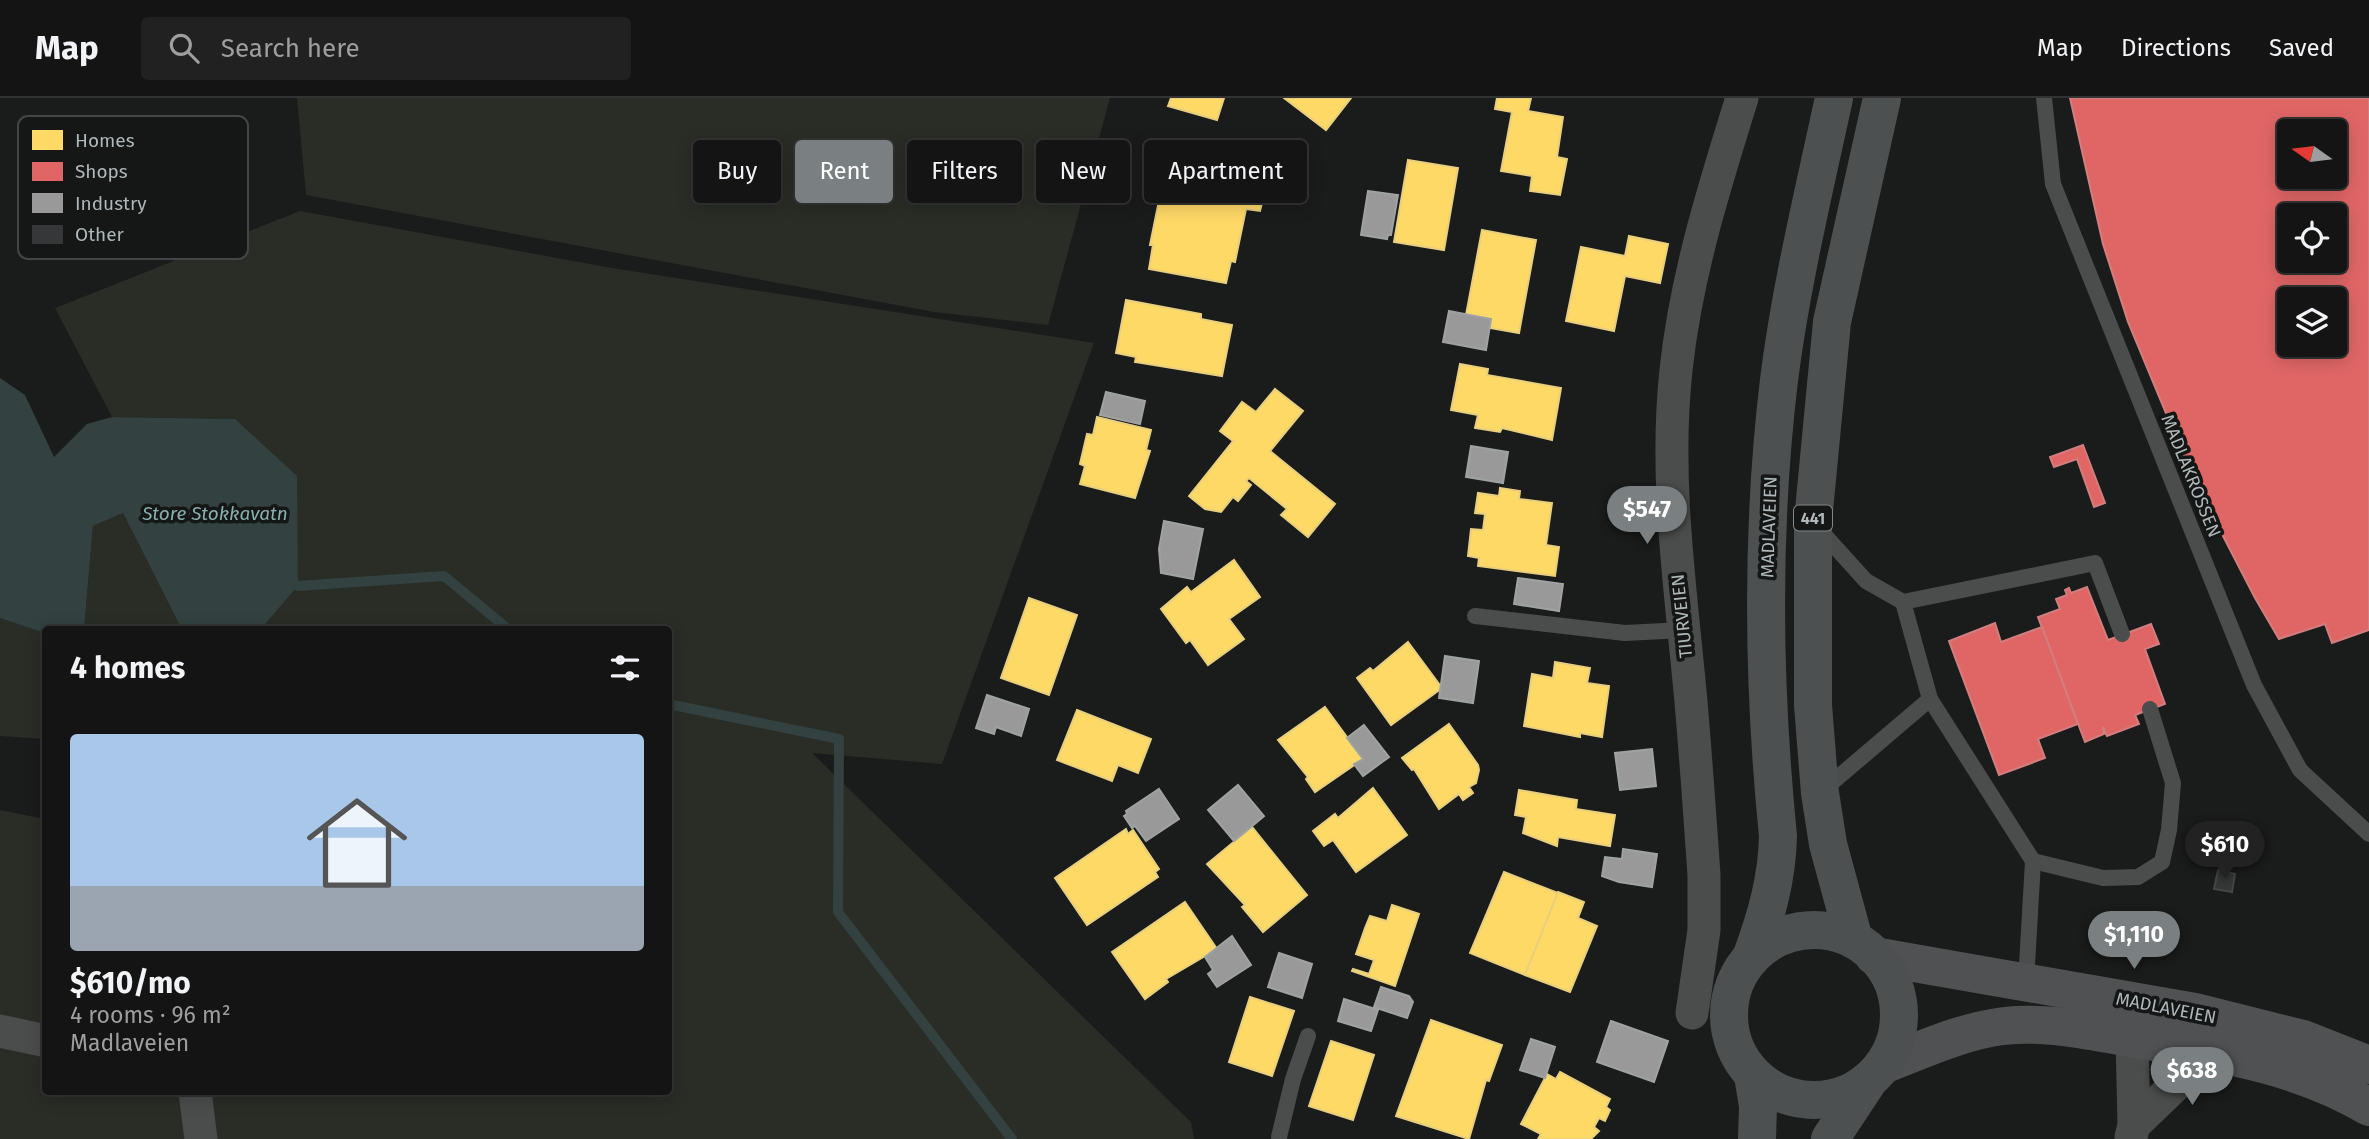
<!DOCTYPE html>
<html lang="en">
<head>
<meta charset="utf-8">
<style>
  body { margin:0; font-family:"Fira Sans",sans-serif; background:#212122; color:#f1f3f6; height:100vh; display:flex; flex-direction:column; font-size:26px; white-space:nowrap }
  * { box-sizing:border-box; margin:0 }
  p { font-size:23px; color:#9d9ea0 }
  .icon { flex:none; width:38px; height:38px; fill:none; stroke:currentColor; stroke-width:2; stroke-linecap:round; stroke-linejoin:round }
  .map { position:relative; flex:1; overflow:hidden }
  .panel { position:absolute; left:42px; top:528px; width:630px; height:469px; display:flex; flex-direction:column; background:#141414; border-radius:7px; box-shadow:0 4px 18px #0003,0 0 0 2px #333334 }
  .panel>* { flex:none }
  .banner { position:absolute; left:693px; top:42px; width:665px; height:63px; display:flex; gap:14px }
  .needle { width:46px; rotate:284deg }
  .controls { position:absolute; left:2277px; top:21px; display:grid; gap:14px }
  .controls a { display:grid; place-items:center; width:70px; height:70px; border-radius:7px; background:#141414; box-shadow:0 4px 18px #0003,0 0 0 2px #333334; font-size:35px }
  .price { position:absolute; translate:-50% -60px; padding:0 16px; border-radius:24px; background:#7a8082; color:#fff; font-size:23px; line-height:46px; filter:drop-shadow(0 2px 4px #0008) }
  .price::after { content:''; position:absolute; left:50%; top:42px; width:21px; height:16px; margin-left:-10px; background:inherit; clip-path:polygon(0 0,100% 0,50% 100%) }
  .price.current { background:#222; color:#fff }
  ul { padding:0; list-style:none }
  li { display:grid; align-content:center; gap:14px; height:371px; padding:0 28px }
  li span { display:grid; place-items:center; height:217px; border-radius:7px; color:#555 }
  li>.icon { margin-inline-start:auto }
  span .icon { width:126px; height:126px; fill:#fffc; stroke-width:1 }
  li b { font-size:30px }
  h2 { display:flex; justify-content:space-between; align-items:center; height:84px; padding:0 28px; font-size:30px }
  .chip { padding:0 24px; border-radius:7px; background:#141414; box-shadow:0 4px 18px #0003,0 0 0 2px #333334; font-size:24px; line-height:63px }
  .chip.current { background:#7a8082; color:#fff }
  header { display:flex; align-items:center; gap:42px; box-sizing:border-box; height:98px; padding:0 35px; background:#141414; border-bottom:2px solid #333334 }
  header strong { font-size:33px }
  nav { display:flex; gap:38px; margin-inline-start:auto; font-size:24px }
  .search { width:490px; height:63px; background:#212122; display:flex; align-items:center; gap:18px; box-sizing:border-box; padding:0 24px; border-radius:7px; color:#9d9ea0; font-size:26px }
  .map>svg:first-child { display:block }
  .green { fill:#292d26 }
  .water { fill:#334141 }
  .homes { fill:#ffd966; stroke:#e7cf7f; stroke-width:2 }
  .shops { fill:#e06666; stroke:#d17e7f; stroke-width:2; fill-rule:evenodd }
  .industry { fill:#999; stroke:#9fa2a3; stroke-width:2 }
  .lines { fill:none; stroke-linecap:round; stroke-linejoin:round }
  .stream { stroke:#334141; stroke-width:10 }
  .building { fill:#363738; stroke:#444547; stroke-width:2 }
  .lane { stroke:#4b4d4d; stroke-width:16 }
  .street { stroke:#4b4d4d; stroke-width:33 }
  .secondary { stroke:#4f5152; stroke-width:38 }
  .primary { stroke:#4d5051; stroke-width:38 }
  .labels { text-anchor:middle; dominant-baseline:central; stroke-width:7; stroke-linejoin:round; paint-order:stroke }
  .shield { fill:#151616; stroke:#808788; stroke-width:2 }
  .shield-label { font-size:16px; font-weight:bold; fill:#aeb7b9 }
  .street-label { font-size:18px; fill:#aeb7b9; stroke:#151616 }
  .water-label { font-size:19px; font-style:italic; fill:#89b0af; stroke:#151616 }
  .key { fill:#151616; stroke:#434647; stroke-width:2 }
  .key-label { font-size:19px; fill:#aeb7b9 }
</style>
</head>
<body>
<header>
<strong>Map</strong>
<div class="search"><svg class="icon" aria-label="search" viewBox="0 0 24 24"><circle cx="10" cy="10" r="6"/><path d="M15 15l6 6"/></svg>Search here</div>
<nav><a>Map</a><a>Directions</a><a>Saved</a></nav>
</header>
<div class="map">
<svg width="2369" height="1041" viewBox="0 0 2369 1041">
  <rect width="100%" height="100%" fill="#1a1b1b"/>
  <g class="green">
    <path d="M297,0H1110L1048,227L934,214L306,97Z"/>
    <path d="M300,113L612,170L1094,245L942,666L812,655L1191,1024L1194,1041H0V712L45,721L46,994H668V532H260L298,488L235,321L112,319L55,210Z"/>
    <path d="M123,415L182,532H84L93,428Z"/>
    <path d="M0,520L45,534V641L0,638Z"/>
  </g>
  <path class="water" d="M0,280L25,297L54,359L87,326L112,319L235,321L297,378L298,488L260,532H182L123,415L93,428L84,532L42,534L0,520Z"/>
  <g class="homes">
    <path d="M1171,0H1224L1217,22L1168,8Z"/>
    <path d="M1284,0H1351L1326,32Z"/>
    <path d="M1497,0H1531L1528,13L1563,19L1557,59L1567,61L1560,97L1530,93L1532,78L1501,73L1512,14L1495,11Z"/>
    <path d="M1408,62L1458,70L1444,152L1394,144Z"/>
    <path d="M1164,78L1197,85L1196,91L1221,97L1223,84L1265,93L1260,113L1246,111L1235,164L1231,163L1226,185L1149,171L1153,147H1150Z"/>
    <path d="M1482,132L1536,142L1519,235L1490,230L1491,221L1466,217Z"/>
    <path d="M1629,138L1668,146L1660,185L1625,178L1614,233L1566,223L1581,149L1625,158Z"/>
    <path d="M1126,202L1201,216V221L1232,227L1222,278L1135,264L1136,259L1116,255Z"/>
    <path d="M1460,266L1488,271L1487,277L1561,290L1552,342L1502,330L1500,334L1475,330L1478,317L1451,312Z"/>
    <path d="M1275,291L1303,313L1270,353L1335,406L1308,439L1281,417L1287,411L1249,380L1246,383L1251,387L1238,403L1233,399L1221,414L1205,411L1189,398L1233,343L1220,333L1242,304L1256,314Z"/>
    <path d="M1097,319L1151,332L1146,352L1150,353L1135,400L1080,386L1085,368L1080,366L1087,336L1093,337Z"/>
    <path d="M1500,390L1520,393L1519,401L1552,405L1546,447L1559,449L1555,478L1478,468L1479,460L1468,458L1471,431L1483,432L1485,416L1475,415L1478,395L1499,398Z"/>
    <path d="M1234,462L1260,499L1229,521L1244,541L1208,567L1190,542L1186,545L1161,511L1187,489L1191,494Z"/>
    <path d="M1029,500L1077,517L1049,597L1001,580Z"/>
    <path d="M1408,544L1442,590L1391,627L1357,580L1370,570L1373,573Z"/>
    <path d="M1555,564L1590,570L1587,585L1609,588L1602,639L1580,635V639L1524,628L1532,576L1553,580Z"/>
    <path d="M1325,609L1363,661L1315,694L1306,681L1308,679L1278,642Z"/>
    <path d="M1077,612L1151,641L1138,675L1118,667L1112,683L1057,662Z"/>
    <path d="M1449,626L1478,667L1479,672L1476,685L1469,689L1473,695L1463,702L1459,696L1439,711L1414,671L1412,672L1402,660Z"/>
    <path d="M1373,690L1407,737L1356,774L1333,742L1324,748L1313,733L1335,716L1338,720Z"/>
    <path d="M1519,692L1577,702L1576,711L1615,717L1610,748L1558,739L1557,748L1523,735L1526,719L1515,717Z"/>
    <path d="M1252,729L1307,797L1263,834L1242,809L1245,807L1207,766Z"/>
    <path d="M1126,731L1128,736L1133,732L1159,771L1155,774L1158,779L1087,827L1055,780Z"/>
    <path d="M1504,774L1558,795L1525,877L1470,855Z"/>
    <path d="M1558,794L1584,804L1578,820L1597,828L1570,894L1525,877Z"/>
    <path d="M1185,804L1217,851L1166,881L1168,884L1145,901L1112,854Z"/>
    <path d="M1392,807L1419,816L1395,888L1352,873L1353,871L1369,876L1374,862L1356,856L1365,830L1370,818L1387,823Z"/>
    <path d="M1250,899L1294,913L1272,978L1229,964Z"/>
    <path d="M1431,922L1502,947L1489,983L1486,982L1469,1041L1396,1018Z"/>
    <path d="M1331,943L1374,957L1353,1022L1309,1008Z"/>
    <path d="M1560,974L1610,1001L1606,1009L1610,1012L1605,1023L1599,1020L1594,1029L1599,1033L1591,1041H1538L1541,1036L1521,1026L1547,976L1556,981Z"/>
  </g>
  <g class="shops">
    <path d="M2070,0H2369V532L2332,545L2325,526L2279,541L2255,500L2193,380L2128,224L2103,146ZM2289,33H2334V79H2289ZM2289,117H2334V163H2289ZM2289,201H2334V247H2289Z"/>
    <path d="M2083,347L2105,405L2094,409L2077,361L2054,369L2050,359Z"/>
    <path d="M2087,489L2108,542L2151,526L2159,546L2145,551L2165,606L2135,617L2139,626L2107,638L2103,629L2104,636L2085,644L2038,519L2060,511L2056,501L2067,497L2065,492L2069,490L2071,495Z"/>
    <path d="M1995,525L2001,544L2042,529L2078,626L2038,641L2045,660L1999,677L1949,543Z"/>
  </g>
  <g class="industry">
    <path d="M1368,93L1398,97L1391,137H1388L1387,141L1361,137Z"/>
    <path d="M1449,213L1491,221L1486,252L1443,244Z"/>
    <path d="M1106,294L1145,303L1140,326L1100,317Z"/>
    <path d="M1471,348L1508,354L1503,385L1466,379Z"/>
    <path d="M1164,423L1203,431L1193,481L1161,475L1159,451Z"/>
    <path d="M1518,480L1563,486L1559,513L1514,506Z"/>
    <path d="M1445,558L1479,563L1473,605L1439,600Z"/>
    <path d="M987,597L1029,611L1021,638L996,629L994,636L976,630Z"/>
    <path d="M1364,627L1389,659L1363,678L1354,666L1363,661L1347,640Z"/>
    <path d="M1652,651L1656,688L1620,692L1615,655Z"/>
    <path d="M1238,687L1264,718L1234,743L1208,712Z"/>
    <path d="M1159,691L1179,721L1146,743L1135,728L1132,730L1124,718L1127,716L1126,713Z"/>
    <path d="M1623,751L1657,756L1652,789L1619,784L1602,778L1605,759L1622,761Z"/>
    <path d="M1232,838L1251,867L1217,889L1208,876L1213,872L1205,859Z"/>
    <path d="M1279,855L1312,866L1302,900L1268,889Z"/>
    <path d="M1381,889L1409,898L1413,904L1407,920L1374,909Z"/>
    <path d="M1344,901L1378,912L1371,933L1338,923Z"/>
    <path d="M1611,923L1668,943L1654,984L1597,964Z"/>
    <path d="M1531,941L1555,949L1545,980L1520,972Z"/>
  </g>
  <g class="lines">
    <g class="stream">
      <path d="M298,488L444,478L509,532"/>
      <path d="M668,606L839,641L838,814L1012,1041"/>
    </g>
  </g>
  <path class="building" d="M2218,772L2235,776L2232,794L2214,791Z"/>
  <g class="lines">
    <g class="lane">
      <path d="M2044,0L2053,86L2254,587L2300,672L2369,736"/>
      <path d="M1819,431L1866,483L1903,504"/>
      <path d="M1475,518L1625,535L1683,532"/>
      <path d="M1822,693L1930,601"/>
      <path d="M2033,763L2103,780L2138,779L2162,764L2169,732L2173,685L2150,611"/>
      <path d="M2026,884L2033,763L1930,601L1903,504L2095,465L2122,536"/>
      <path d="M1279,1039L1293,981L1308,938"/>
    </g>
    <g class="street">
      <path d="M1692,915L1704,832V777C1700,720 1696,661 1691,604C1681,493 1664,383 1676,272C1686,178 1714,90 1742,0"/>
      <path d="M0,933L46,943"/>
      <path d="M195,994L201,1041"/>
      <path d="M2134,1027L2212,952"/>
      <path d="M2131,1039L2134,1027L2132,940"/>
    </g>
    <g class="secondary">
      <path d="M1874,858L2195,914L2303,941L2369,967"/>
      <path d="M1883,967C1922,952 1962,933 2004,928C2047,923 2089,933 2131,940C2214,955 2295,965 2369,1009"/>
    </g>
    <g class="primary">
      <circle cx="1814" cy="917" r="85"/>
      <path d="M1854,842L1828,746L1820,695L1813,607V423L1832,224L1882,0"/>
      <path d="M1751,860C1766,819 1777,782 1778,738C1763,588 1761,432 1779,282C1791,187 1814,93 1834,0"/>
      <path d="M1753,977L1758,1008L1757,1041"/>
      <path d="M1830,1041L1867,985"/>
    </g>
  </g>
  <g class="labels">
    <rect class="shield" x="1794" y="407.5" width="38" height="25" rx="5"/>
    <g class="shield-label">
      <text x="1813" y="420">441</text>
    </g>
    <g class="street-label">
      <text transform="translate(2191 378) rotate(68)">MADLAKROSSEN</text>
      <text transform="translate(1769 429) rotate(-88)">MADLAVEIEN</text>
      <text transform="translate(1682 518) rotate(-96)">TIURVEIEN</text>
      <text transform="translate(2166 910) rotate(11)">MADLAVEIEN</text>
    </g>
    <g class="water-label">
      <text x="215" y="415">Store Stokkavatn</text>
    </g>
  </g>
  <rect x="18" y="18" width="230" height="143" rx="10" class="key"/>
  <rect x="32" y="32" width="31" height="20" fill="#ffd966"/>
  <rect x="32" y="64" width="31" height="19" fill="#e06666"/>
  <rect x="32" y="95" width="31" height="20" fill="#999"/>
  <rect x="32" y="127" width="31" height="19" fill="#363738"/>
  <g class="key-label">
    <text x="75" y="49">Homes</text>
    <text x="75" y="80">Shops</text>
    <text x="75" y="112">Industry</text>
    <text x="75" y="143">Other</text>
  </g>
</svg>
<div class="controls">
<a><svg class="needle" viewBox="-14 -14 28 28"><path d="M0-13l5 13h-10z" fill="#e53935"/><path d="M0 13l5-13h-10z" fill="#9d9ea0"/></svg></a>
<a><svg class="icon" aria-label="locate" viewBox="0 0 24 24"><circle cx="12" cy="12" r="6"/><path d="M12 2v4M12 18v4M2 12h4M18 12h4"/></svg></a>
<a><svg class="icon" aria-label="layers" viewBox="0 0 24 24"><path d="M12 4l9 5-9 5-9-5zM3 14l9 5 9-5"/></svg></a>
</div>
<b class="price" style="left:1647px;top:448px">$547</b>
<b class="price current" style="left:2225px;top:783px">$610</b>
<b class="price" style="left:2134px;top:873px">$1,110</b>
<b class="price" style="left:2192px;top:1009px">$638</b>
<div class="banner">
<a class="chip">Buy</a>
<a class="chip current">Rent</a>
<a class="chip">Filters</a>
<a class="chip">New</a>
<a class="chip">Apartment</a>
</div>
<section class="panel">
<h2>4 homes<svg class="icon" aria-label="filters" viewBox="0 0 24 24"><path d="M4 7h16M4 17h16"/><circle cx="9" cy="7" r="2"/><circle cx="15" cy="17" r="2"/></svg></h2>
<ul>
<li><span style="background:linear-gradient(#a9c7e8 70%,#9aa5b1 0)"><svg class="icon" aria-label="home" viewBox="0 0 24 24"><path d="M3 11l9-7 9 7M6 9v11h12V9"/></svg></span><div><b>$610/mo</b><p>4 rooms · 96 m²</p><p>Madlaveien</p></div></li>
</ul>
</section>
</div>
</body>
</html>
